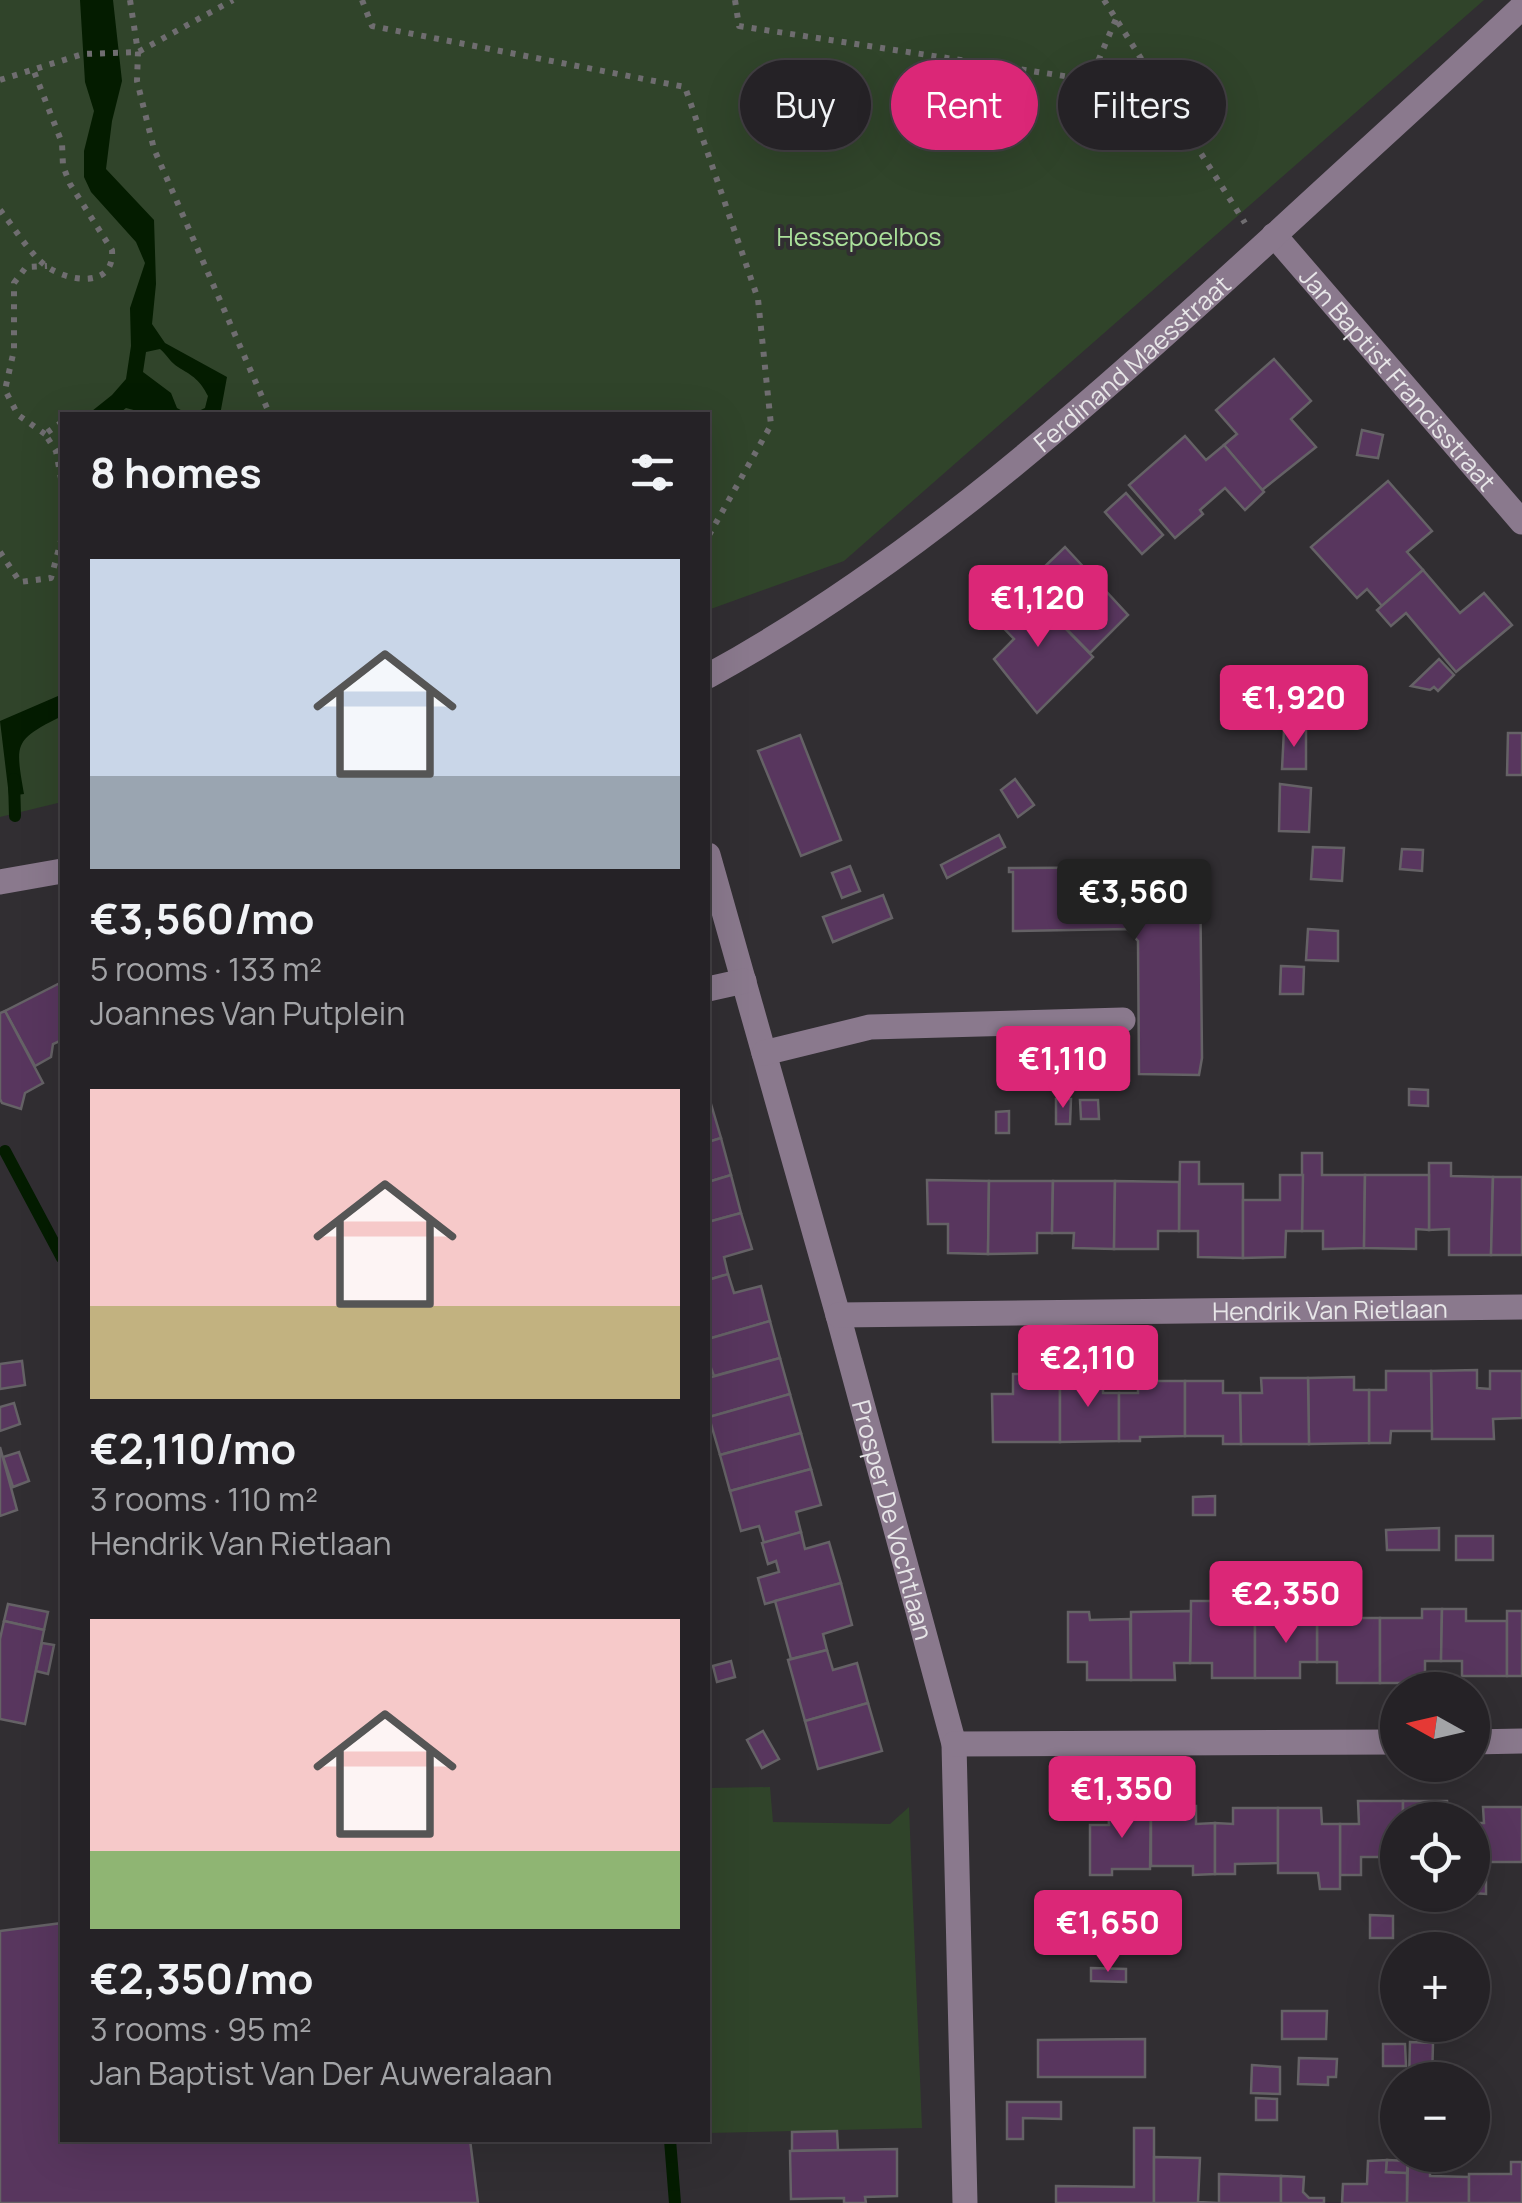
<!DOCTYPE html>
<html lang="en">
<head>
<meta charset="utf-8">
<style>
  body { margin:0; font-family:Manrope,sans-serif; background:#2d2a2e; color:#f1f3f6; height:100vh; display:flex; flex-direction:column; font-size:38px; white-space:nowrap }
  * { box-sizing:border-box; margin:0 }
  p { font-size:32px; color:#a3a4a7 }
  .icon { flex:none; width:55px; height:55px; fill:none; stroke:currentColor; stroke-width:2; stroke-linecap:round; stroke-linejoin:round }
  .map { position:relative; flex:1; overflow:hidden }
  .details { position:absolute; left:60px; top:412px; width:650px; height:1730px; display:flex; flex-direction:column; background:#252226; border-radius:0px; box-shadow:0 10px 40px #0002,0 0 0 2px #423f43 }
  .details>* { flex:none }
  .banner { position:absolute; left:740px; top:60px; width:630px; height:90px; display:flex; gap:20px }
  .needle { width:65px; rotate:278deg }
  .buttons { position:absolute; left:1380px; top:1672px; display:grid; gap:20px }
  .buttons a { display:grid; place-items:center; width:110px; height:110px; border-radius:50%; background:#252226; box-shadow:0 10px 40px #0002,0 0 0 2px #423f43; font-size:50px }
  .price { position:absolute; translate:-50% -85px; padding:0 22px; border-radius:10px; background:#db2777; color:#fff; font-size:32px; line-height:65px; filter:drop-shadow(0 2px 5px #0008) }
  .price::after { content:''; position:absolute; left:50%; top:60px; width:30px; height:22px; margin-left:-15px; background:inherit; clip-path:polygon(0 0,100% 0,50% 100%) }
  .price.selected { background:#222; color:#fff }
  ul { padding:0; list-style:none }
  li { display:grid; align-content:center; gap:20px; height:530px; padding:0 30px }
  li span { display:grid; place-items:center; height:310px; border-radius:0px; color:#555 }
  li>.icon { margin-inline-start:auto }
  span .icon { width:180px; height:180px; fill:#fffc; stroke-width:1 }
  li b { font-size:42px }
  h2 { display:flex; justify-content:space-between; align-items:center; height:120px; padding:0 30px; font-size:42px }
  .chip { padding:0 35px; border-radius:45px; background:#252226; box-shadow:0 10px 40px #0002,0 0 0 2px #423f43; font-size:35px; line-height:90px }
  .chip.selected { background:#db2777; color:#fff }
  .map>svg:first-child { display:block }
  .green { fill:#30442a }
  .water { fill:#041c00; fill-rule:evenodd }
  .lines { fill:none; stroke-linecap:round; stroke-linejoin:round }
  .stream { stroke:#041c00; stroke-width:12 }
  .building { fill:#58365e; stroke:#656266; stroke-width:2.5 }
  .path { stroke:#6f6d70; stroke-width:6; stroke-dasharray:5 8; stroke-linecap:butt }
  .minor { stroke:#8a798d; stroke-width:25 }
  .labels { text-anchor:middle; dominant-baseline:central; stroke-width:8; stroke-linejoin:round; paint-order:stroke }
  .park-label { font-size:25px; fill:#abe19b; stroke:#312e32 }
  .street-label { font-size:25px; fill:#e7e6e8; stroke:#312e32 }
</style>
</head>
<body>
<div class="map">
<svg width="1522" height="2203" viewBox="0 0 1522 2203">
  <rect width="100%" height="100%" fill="#312e32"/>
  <g class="green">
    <path d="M0,0H1484L844,561L708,610V415H62V802L0,817Z"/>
    <path d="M770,1787L773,1822L890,1824L909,1807L922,2128L708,2133V1788Z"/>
  </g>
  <g class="water">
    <path d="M80,0H113L122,81L112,121L106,169L154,220L156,284L152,324L165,343L227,377L220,415H153L126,408L117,415H87L112,395L126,379L131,346L130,308L145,263L136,242L91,192L84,177V151L94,111L85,82ZM160,349C167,355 171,363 178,367C193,376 200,380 208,396L205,408L190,415L177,408L171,393L143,372L146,352Z"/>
    <path d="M58,696H62V716C14,740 15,742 24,794L9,796L0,721Z"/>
  </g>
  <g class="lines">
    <g class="stream">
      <path d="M14,779L15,816"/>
      <path d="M5,1151L62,1258"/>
      <path d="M670,2140L675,2203"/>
    </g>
  </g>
  <g class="building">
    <path d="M1274,359L1311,401L1291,419L1316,447L1262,490L1224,445L1237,434L1216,410Z"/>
    <path d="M1362,430L1383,435L1378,458L1357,455Z"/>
    <path d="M1185,436L1206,460L1224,445L1264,492L1245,510L1225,488L1200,510L1203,514L1175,538L1129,485Z"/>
    <path d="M1388,481L1432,531L1407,552L1423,570L1382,606L1367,589L1357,598L1311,547Z"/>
    <path d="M1126,493L1163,535L1142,554L1105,512Z"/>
    <path d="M1065,547L1128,615L1090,653L1024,586L1051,611L1065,597L1040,571Z"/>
    <path d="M1423,570L1460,613L1484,593L1512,625L1456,672L1406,613L1391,626L1377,610Z"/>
    <path d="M1040,571L1065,597L1051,611L1025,585Z"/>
    <path d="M1024,586L1093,657L1037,713L994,659L1014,639L993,617Z"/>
    <path d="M1439,659L1454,675L1438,691L1434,687L1430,690L1411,686Z"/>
    <path d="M1284,730H1306V769H1282Z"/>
    <path d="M1508,733H1522V775H1507Z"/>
    <path d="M800,735L841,840L801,856L758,751Z"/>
    <path d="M1015,779L1034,805L1018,817L1001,790Z"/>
    <path d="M1280,784L1311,788L1309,832L1279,831Z"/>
    <path d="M999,835L1005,847L947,878L941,865Z"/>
    <path d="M1313,847L1344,848L1342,881L1311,879Z"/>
    <path d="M1402,849L1423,850L1422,871L1400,869Z"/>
    <path d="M850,866L860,891L842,898L832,873Z"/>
    <path d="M1200,867L1202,1058L1199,1075L1139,1074L1138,941L1127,929L1013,931V872H1009V868Z"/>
    <path d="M883,895L892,918L833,942L823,917Z"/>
    <path d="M1308,929L1338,931V961L1306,960Z"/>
    <path d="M1281,966L1304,967L1303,994H1280Z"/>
    <path d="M62,982V1040L53,1044L51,1057L35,1066L5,1011Z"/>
    <path d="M5,1011L43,1083L25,1093L21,1109L2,1103L0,1099V1013Z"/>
    <path d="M1409,1089L1428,1090V1106L1409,1105Z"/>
    <path d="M1056,1099H1071L1070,1124H1056Z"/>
    <path d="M1080,1100H1098L1099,1119H1081Z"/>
    <path d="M711,1104L721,1138L708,1142V1105Z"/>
    <path d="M1009,1111V1133H996V1112Z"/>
    <path d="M721,1138L731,1175L708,1182V1142Z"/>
    <path d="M1302,1153H1322V1175H1365L1364,1248L1323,1249V1231H1302Z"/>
    <path d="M1180,1162H1199V1184H1243V1258L1198,1257V1231H1179Z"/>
    <path d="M1429,1163H1451V1176L1493,1177L1491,1255H1449V1229L1429,1230Z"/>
    <path d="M731,1175L741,1213L708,1222V1182Z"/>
    <path d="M1280,1175H1303L1302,1231H1286L1285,1257L1243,1258V1200H1280Z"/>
    <path d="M1365,1175H1429V1230L1416,1229V1249L1364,1248Z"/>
    <path d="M1493,1177H1522V1255H1491Z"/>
    <path d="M927,1180L989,1181L988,1254L948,1253V1224H928Z"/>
    <path d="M989,1181H1053L1052,1233H1037V1253L988,1254Z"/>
    <path d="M1053,1181H1115L1114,1249L1073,1248L1074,1233H1052Z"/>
    <path d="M1115,1181L1179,1182V1231H1158V1249H1114Z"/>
    <path d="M741,1213L752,1249L724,1257L728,1274L708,1280V1222Z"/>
    <path d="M728,1274L734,1293L761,1286L770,1321L708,1339V1280Z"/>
    <path d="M770,1321L780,1358L714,1376L708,1360V1339Z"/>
    <path d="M780,1358L790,1394L709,1417L708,1378Z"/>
    <path d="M22,1361L25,1385L0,1389V1364Z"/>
    <path d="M1477,1370V1388L1490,1389V1371H1522V1418L1493,1419L1494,1439H1432L1431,1371Z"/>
    <path d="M1386,1371H1431L1432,1431H1391L1390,1443H1369V1390H1386Z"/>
    <path d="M1013,1374H1060V1442H993L992,1394H1013Z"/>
    <path d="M1060,1374H1103V1393H1119V1441L1060,1442Z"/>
    <path d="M1354,1377V1390H1369V1443L1309,1444L1308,1378Z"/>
    <path d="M1261,1378H1308L1309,1444H1241L1240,1393H1262Z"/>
    <path d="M1138,1381H1185V1436L1140,1437V1441H1119V1393H1138Z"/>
    <path d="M1185,1381H1223V1393H1240L1241,1444H1223V1436H1185Z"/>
    <path d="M790,1394L801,1433L720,1455L709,1417Z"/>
    <path d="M14,1403L20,1424L0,1431V1407Z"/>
    <path d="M801,1433L811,1469L730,1491L720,1455Z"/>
    <path d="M0,1447L17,1510L0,1516Z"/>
    <path d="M19,1452L29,1481L13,1487L3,1457Z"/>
    <path d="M811,1469L821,1505L796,1512L801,1532L764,1543L759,1526L741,1531L730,1491Z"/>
    <path d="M1215,1496V1515H1193V1497Z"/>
    <path d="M1439,1528V1550H1387L1386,1530Z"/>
    <path d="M801,1532L805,1549L829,1542L841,1583L765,1604L758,1578L779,1572L776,1561L768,1564L762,1543Z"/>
    <rect x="1456" y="1536" width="37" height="24"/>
    <path d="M841,1583L852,1625L823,1634L827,1650L791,1659L775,1601Z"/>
    <path d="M1328,1598L1337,1599L1340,1618H1380V1683H1337V1662H1317V1609H1328Z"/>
    <path d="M1191,1601H1214V1609H1255V1678H1212V1663H1190Z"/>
    <path d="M8,1604L48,1612L44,1630L4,1621Z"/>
    <path d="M1297,1609H1317V1662H1300V1678H1255V1624H1297Z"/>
    <path d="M1422,1609H1442L1441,1661H1425V1683H1380V1618H1422Z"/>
    <path d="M1442,1609H1466V1621H1507V1676H1462V1661H1441Z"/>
    <path d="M1191,1611L1190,1663H1174L1175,1680H1131V1612Z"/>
    <rect x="1507" y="1611" width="15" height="65"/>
    <path d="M1068,1612H1089L1090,1620L1130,1619L1131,1680H1087V1662H1068Z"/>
    <path d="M4,1621L44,1630L25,1724L0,1719V1639Z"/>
    <path d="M42,1643L54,1645L48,1674L36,1671Z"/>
    <path d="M827,1650L833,1670L857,1663L868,1703L805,1721L788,1660Z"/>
    <path d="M731,1661L735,1677L717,1682L713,1666Z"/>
    <path d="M868,1703L882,1751L818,1769L805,1721Z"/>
    <path d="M763,1731L779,1759L762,1768L747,1740Z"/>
    <path d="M1358,1801H1403V1820H1398V1857H1361V1875H1340V1824H1359Z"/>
    <rect x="1403" y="1801" width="44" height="19"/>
    <path d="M1108,1806H1151L1150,1869H1112V1875H1090V1825H1109Z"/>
    <path d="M1151,1806H1196V1824L1215,1823V1874L1193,1875V1866H1151Z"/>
    <path d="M1483,1807H1522V1862H1486V1894L1472,1893V1823H1484Z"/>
    <path d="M1233,1808H1278V1863L1235,1864V1874H1215V1823L1233,1824Z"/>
    <path d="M1278,1808H1321L1322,1824H1340V1889H1320L1318,1873H1278Z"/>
    <path d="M1370,1915L1393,1916V1938H1370Z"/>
    <path d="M1089,1922H1117L1115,1953H1090Z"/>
    <path d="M62,1923V2140H470L478,2203H0V1931Z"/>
    <rect x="1153" y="1928" width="22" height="15"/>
    <path d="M1091,1968L1126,1969V1982L1091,1981Z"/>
    <path d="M1282,2011H1327L1326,2039H1282Z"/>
    <path d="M1145,2039V2077H1038V2040Z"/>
    <path d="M1410,2042L1433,2043L1432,2080H1409Z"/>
    <path d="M1383,2044H1405L1406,2066H1383Z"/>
    <path d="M1299,2058L1337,2059L1336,2077H1328V2085L1298,2084Z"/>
    <path d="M1252,2065L1280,2067V2094L1251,2093Z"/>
    <path d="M1256,2098L1277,2099V2120H1256Z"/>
    <path d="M1007,2102H1061V2119L1023,2118V2139H1007Z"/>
    <path d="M1134,2128H1154V2203H1056V2186L1134,2187Z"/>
    <path d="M837,2131L838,2150L792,2151V2132Z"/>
    <path d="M897,2149V2196L865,2197L866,2203H844V2198L791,2199L790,2151Z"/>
    <path d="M1154,2157L1200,2158L1198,2202L1219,2203H1154Z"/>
    <path d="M1387,2160L1386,2172L1407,2173V2203H1342L1343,2184H1367L1368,2161Z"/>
    <path d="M1387,2160L1408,2161L1407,2173L1386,2172Z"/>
    <path d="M1408,2161H1430V2176L1469,2177V2203H1407Z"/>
    <path d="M1511,2162H1522V2203H1469V2174H1511Z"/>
    <path d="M1219,2174L1281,2176V2203H1219Z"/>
    <path d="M1281,2176L1304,2177L1303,2192L1309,2198H1324V2203H1281Z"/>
  </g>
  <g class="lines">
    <g class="path">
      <path d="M130,0L138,52L137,81L154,149L270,415"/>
      <path d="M362,0L372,26L685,87L758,299L771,425L708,537"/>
      <path d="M735,0L739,26L1090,80L1116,19"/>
      <path d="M1104,0L1245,223"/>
      <path d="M0,80L83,54L138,52L233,0"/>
      <path d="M0,210C14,227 29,253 46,266C68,282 115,289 112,250L70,184L63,166L62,143L33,69"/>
      <path d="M62,422L45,434L56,451L62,484"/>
      <path d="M45,434L18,415L5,390L14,350V283L26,267L47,266"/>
      <path d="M0,552L20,582L51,578L62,537"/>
    </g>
    <g class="minor">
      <path id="s1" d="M1274,235L1522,522"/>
      <path id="s2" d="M708,676C920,560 1098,396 1276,234C1358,158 1441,84 1522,7"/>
      <path id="s3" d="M708,855L838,1315L954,1744L965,2203"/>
      <path d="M0,882L62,871"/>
      <path d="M708,989L744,981"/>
      <path d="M764,1053L870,1027L1123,1020"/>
      <path id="s4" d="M838,1315L1522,1307"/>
      <path d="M1472,1742L1522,1741"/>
      <path d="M954,1744L1398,1742"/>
    </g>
  </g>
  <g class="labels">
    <g class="park-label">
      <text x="859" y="236">Hessepoelbos</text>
    </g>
    <g class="street-label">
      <text stroke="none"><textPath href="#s2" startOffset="528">Ferdinand Maesstraat</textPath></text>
      <text stroke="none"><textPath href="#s1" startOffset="190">Jan Baptist Francisstraat</textPath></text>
      <text stroke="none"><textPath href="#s4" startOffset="492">Hendrik Van Rietlaan</textPath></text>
      <text stroke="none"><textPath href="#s3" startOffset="690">Prosper De Vochtlaan</textPath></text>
    </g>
  </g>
</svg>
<div class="buttons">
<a><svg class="needle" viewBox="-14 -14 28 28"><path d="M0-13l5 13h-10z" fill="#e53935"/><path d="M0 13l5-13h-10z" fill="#a3a4a7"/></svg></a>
<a><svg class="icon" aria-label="locate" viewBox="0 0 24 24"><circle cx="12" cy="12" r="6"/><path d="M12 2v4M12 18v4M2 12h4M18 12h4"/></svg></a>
<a>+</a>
<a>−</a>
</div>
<b class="price" style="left:1038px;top:650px">€1,120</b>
<b class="price" style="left:1294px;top:750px">€1,920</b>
<b class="price selected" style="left:1134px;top:944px">€3,560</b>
<b class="price" style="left:1063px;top:1111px">€1,110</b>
<b class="price" style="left:1088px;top:1410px">€2,110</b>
<b class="price" style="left:1286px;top:1646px">€2,350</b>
<b class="price" style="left:1122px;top:1841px">€1,350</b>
<b class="price" style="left:1108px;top:1975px">€1,650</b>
<div class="banner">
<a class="chip">Buy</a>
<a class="chip selected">Rent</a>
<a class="chip">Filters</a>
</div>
<section class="details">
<h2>8 homes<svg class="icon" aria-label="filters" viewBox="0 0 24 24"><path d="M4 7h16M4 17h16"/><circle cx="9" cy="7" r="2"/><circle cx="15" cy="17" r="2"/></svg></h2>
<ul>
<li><span style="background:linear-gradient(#c9d6e8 70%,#9aa5b1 0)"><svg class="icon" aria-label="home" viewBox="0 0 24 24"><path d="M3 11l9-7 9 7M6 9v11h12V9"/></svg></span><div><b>€3,560/mo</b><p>5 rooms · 133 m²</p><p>Joannes Van Putplein</p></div></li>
<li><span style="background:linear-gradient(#f6c9c9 70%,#c2b280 0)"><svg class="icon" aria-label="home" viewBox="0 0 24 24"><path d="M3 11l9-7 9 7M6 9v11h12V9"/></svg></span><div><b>€2,110/mo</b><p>3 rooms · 110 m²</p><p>Hendrik Van Rietlaan</p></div></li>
<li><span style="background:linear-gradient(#f6c9c9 75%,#8fb573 0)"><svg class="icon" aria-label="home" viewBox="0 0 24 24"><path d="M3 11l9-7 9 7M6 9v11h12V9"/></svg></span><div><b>€2,350/mo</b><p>3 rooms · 95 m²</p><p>Jan Baptist Van Der Auweralaan</p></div></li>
</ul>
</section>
</div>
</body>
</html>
